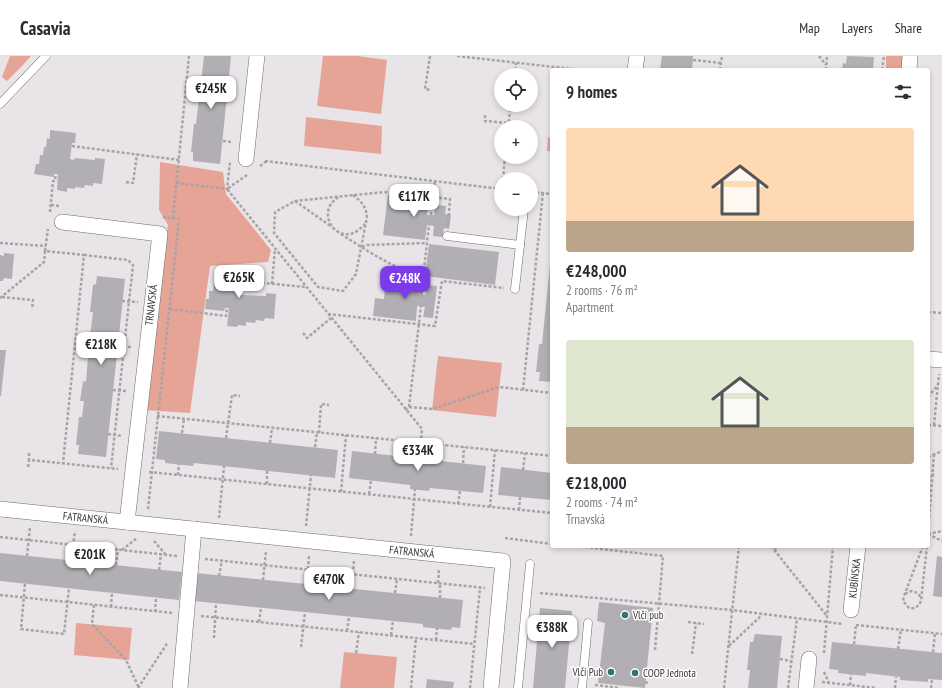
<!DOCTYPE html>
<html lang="en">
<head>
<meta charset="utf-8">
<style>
  body { margin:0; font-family:"PT Sans Narrow",sans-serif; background:#f7f7f7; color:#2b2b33; height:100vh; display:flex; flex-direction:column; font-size:15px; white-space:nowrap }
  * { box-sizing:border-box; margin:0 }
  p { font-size:13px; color:#7c7c81 }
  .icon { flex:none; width:22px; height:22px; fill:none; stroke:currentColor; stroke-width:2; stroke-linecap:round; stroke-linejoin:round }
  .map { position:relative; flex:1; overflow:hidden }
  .details { position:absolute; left:550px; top:12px; width:380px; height:480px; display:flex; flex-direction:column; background:#fff; border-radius:4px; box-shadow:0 2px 6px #0003 }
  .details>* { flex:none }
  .fabs { position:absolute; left:494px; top:12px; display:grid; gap:8px }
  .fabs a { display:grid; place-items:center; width:44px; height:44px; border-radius:50%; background:#fff; box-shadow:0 2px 6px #0003; font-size:20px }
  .price { position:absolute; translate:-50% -34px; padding:0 9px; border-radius:8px; background:#fff; color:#222; font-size:13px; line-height:26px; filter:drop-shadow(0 1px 2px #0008) }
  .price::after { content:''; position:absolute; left:50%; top:24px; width:12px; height:9px; margin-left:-6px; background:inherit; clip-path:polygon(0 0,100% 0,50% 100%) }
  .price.current { background:#7c3aed; color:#fff }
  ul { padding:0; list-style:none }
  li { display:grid; align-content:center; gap:8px; height:212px; padding:0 16px }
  li span { display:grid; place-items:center; height:124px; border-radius:4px; color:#555 }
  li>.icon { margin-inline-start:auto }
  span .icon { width:72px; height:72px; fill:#fffc; stroke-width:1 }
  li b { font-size:17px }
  h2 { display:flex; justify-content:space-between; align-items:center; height:48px; padding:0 16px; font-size:17px }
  header { display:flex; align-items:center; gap:24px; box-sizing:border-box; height:56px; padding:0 20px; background:#fff; border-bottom:1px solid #e1e1e2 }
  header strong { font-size:19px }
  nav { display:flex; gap:22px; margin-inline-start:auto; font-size:14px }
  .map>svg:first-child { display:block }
  .green { fill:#e6a497 }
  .building { fill:#b1afb3 }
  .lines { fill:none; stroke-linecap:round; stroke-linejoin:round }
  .lane-casing { stroke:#6e6a6d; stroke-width:9 }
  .street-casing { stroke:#6e6a6d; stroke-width:16 }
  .path { stroke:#a7a3a6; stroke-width:2.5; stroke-dasharray:3 2; stroke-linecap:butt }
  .lane { stroke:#fff; stroke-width:8 }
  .street { stroke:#fff; stroke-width:15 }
  .poi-dot { fill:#2c7574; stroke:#fff; stroke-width:1.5 }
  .labels { text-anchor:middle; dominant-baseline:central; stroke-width:3; stroke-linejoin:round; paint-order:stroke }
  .street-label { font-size:11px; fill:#373536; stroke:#fff }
  .poi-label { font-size:11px; fill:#373536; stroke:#fff; text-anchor:start }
</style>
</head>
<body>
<header>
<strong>Casavia</strong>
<nav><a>Map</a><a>Layers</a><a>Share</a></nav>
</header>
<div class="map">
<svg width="942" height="632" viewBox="0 0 942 632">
  <rect width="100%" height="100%" fill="#e9e4e8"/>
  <g class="green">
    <path d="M10,0H31L21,11L7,25L2,21Z"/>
    <path d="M323,0H358L387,4L381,58L317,50Z"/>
    <path d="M886,0H906L905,14H886Z"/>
    <path d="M306,61L382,70L381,98L304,90Z"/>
    <path d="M548,81L552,82V95H547Z"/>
    <path d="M160,106L223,116L226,138L271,194L268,206L210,210L190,357L144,354L168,169L159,154Z"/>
    <path d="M438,300L502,307L496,361L432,354Z"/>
    <path d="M76,567L132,572L129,604L74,599Z"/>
    <path d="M344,596L397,601L394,632H340Z"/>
  </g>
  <g class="building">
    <path d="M204,0H231L220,108L193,105V96H191L194,68H196Z"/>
    <path d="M662,0H693L692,14H660Z"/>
    <path d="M847,0L874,1L873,14H842L843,7L846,8Z"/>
    <path d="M50,74L76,77L75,87H72L70,103L74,104L75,102L95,104V102L105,103L102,128L93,127V130L85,129L84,132L75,131V133L67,132V136L57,134L58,118L54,117V121L34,118L36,108H39L40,99H43L44,91H46L47,82L50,83Z"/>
    <path d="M388,139L429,143L427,159H434L435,149L446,150L445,158L451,159L449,173L444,172L443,181L433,180L434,170L427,169L425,184L383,179Z"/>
    <path d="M551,172H552V184L550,183Z"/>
    <path d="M429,188L499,196L495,229L425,220Z"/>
    <path d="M4,197L14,198L12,223L4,222L3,225H0V199L4,200Z"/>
    <path d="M551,199H552V326L539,325L540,316H536L539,288H542Z"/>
    <path d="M222,209L247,212L246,222L242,221L241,239L266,240V237L276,238L274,263L265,262L264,265L256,264L255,267L246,266V270L238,269L237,271L227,270L229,252H225L224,255L205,253L206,243H209V235H213L214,226L216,227L217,218H221Z"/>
    <path d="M97,220L125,223L106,401L78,398L79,389H76L79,361H82L84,345H80L83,325L86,326L88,301H85L87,281H90L93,256H90L93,229L96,228Z"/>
    <path d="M386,220L421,224L419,239H426L427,229L437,230L433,262L423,261L425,251L417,250L416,265L373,260L375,242L384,243Z"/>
    <path d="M0,294H6L1,340H0Z"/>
    <path d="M159,375L338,394L335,422L194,407L193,410L165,407V404L156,403Z"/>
    <path d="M352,395L486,410L483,437L430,432L429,435L410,433V429L349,422Z"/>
    <path d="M501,411L552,417V444L498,439Z"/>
    <path d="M0,497L182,516L179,544L0,525Z"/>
    <path d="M937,500L942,501V541L933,540Z"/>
    <path d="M196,517L463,544L460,572L452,571L451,574L423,571V568L194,545Z"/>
    <path d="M599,546L653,552L645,632L598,627L605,567L597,565Z"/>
    <path d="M540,552L572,555L565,632H533Z"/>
    <path d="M755,578L782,580L777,632H748L750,614H747L750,586H753Z"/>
    <path d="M832,586L942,597V624L928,623V626L900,624V621L866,617V620L838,617V614L829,613Z"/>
    <path d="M427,623L454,626L453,632H426Z"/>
  </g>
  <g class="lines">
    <defs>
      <g id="lane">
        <path d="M0,48L46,0"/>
        <path d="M447,180L520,189"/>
        <path d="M515,233L524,153"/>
        <path d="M518,632L530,508"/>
        <path d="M582,632L588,567"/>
      </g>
      <g id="street">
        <path d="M635,14L637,0"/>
        <path d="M909,14L910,0"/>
        <path d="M246,103L257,0"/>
        <path d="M62,166L160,178L127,466"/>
        <path d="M928,303L942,304"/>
        <path id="s1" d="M0,453L503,505L491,632"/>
        <path id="s2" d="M851,554L858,490"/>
        <path d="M180,632L194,473"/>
        <path d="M806,632L809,603"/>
      </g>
    </defs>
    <use href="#lane" class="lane-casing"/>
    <use href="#street" class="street-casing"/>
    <g class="path">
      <path d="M430,0L425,33L431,34"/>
      <path d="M457,0L581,14"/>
      <path d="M819,0L826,9"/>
      <path d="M693,4L721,7"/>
      <path d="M720,14L722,0"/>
      <path d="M826,14L827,0"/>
      <path d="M882,14L884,0"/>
      <path d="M515,19L516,7"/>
      <path d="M227,40L237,41"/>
      <path d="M531,41L535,42L536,35"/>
      <path d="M485,59V65L508,67"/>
      <path d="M508,71L511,49"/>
      <path d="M223,85L232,86"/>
      <path d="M72,90L179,104"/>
      <path d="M265,105L501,133"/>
      <path d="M260,110L267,105"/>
      <path d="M247,119L227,133L422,373L419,403"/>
      <path d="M503,123L505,101"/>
      <path d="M126,126L133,127L137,98"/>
      <path d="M176,127L227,133L230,106"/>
      <path d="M531,136L552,138"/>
      <path d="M353,139C362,146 366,151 367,161L356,218L343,235L318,231L274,177L275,156L295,145L384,136L450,143L448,170"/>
      <path d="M338,141C336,143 333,145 331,148C322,161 334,181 350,178C356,177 361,172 365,168"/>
      <path d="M295,145L332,171"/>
      <path d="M51,149L60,150"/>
      <path d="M50,156L53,125H55L56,117"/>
      <path d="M431,159L435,125"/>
      <path d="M173,162L189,0"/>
      <path d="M341,178C367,195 394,212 423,222"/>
      <path d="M0,187L46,190"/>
      <path d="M362,191L367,189L427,187"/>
      <path d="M45,195L48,173"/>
      <path d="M84,199L128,204L133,209L111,412"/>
      <path d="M242,225L306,231"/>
      <path d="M272,228L275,193"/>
      <path d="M421,239L429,169"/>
      <path d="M2,241L33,244L32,253"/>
      <path d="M0,242L44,206L45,195L84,199L63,407"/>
      <path d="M122,245L138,246"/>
      <path d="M170,253L226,260L227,252"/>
      <path d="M928,256L942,257"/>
      <path d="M328,258L435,270L442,225L504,232"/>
      <path d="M303,277L307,282L331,262"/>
      <path d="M118,290L131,291"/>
      <path d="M113,334L126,335"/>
      <path d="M523,334L543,137"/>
      <path d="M928,341L938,329"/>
      <path d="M409,351L421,250"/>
      <path d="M405,354L409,351L432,353L499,331L552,337"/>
      <path d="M157,360L552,400"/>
      <path d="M928,369L942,370"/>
      <path d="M934,369L939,318"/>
      <path d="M182,377L184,363"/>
      <path d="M319,377L321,348L329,349"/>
      <path d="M108,378L122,380"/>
      <path d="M226,382L232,339L240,340"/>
      <path d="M270,387L272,372"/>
      <path d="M315,391L317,376"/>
      <path d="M29,397V404L118,413"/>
      <path d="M375,398L376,382"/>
      <path d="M928,401L942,395"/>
      <path d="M463,407L464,391"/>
      <path d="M28,411L29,404"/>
      <path d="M523,414L525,397"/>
      <path d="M149,416L552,457"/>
      <path d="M178,419L179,408"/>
      <path d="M928,422L934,418"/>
      <path d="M267,428V415"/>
      <path d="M341,436L346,379"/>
      <path d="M369,438L371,425"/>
      <path d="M458,448L460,435"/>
      <path d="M490,451L495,394"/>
      <path d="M148,453L179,163L162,161"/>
      <path d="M519,454L520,441"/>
      <path d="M219,462L224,410"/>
      <path d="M306,470L311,419"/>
      <path d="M928,476L934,398"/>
      <path d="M928,478L942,485"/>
      <path d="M928,478L942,475"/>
      <path d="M411,480L415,433"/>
      <path d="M0,481L177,500"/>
      <path d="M505,482L552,488"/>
      <path d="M154,485L166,499"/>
      <path d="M575,490L663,500L655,594"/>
      <path d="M771,490L827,560"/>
      <path d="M923,490L904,540L903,545L909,552C915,553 918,551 921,545L927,490"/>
      <path d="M122,494L137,482"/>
      <path d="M775,495L776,490"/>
      <path d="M27,500L30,471"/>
      <path d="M205,503L485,532"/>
      <path d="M71,505L75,475"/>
      <path d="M116,509L118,493"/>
      <path d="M159,514L161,498"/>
      <path d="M219,520L222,504"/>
      <path d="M263,524L266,495"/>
      <path d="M438,527L439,514"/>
      <path d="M25,528L21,573L64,578L69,532"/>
      <path d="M307,528L309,500"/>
      <path d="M352,533L354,504"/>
      <path d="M395,537L397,523"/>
      <path d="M540,537L732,554L843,568"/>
      <path d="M905,538L911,535C916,536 919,537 921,543"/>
      <path d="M0,539L173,557"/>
      <path d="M440,542V527"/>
      <path d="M94,549L92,568L126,604L139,632"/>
      <path d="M111,551L112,537"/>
      <path d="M155,556L156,542"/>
      <path d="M201,560L474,588"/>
      <path d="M259,566L261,552"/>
      <path d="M688,566L704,568"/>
      <path d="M856,569L942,578"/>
      <path d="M347,575L349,561"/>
      <path d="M391,579L393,565"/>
      <path d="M214,582L216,547"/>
      <path d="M436,584L437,572"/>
      <path d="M854,588L856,569"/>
      <path d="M729,590L762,559"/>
      <path d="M301,591L305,556"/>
      <path d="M898,593L901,573"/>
      <path d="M933,596L935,577"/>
      <path d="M356,597L359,576"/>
      <path d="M824,597L833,490"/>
      <path d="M692,598L696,567"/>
      <path d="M780,603L791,605"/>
      <path d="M824,616L829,627"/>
      <path d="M645,626L648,627"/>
      <path d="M822,626L876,632"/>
      <path d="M595,629L620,632"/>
      <path d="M850,629L851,618"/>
      <path d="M138,632L168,586"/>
      <path d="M411,632L416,582"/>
      <path d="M470,632L480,532"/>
      <path d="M724,632L739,490"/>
      <path d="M788,632L797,563"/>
      <path d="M895,632L896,621"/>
      <path d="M931,632L932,623"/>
    </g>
    <use href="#lane" class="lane"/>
    <use href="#street" class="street"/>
  </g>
  <g class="poi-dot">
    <circle cx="625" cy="559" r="4"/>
    <circle cx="611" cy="616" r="4"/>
    <circle cx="635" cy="617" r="4"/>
  </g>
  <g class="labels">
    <g class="street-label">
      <text transform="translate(151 249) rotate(-84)">TRNAVSKÁ</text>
      <text stroke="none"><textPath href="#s1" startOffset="86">FATRANSKÁ</textPath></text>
      <text stroke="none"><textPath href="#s1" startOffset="414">FATRANSKÁ</textPath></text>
      <text stroke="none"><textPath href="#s2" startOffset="32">KUBÍNSKA</textPath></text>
    </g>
    <g class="poi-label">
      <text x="633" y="559">Vlčí pub</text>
      <text x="603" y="616" text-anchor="end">Vlčí Pub</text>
      <text x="643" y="617">COOP Jednota</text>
    </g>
  </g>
</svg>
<div class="fabs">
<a><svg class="icon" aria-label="locate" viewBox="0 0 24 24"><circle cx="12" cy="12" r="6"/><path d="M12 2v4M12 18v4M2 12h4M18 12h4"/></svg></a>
<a>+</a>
<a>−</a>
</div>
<b class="price" style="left:211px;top:54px">€245K</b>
<b class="price" style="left:414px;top:162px">€117K</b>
<b class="price" style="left:239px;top:243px">€265K</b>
<b class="price current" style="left:405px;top:244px">€248K</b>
<b class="price" style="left:101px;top:310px">€218K</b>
<b class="price" style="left:418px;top:416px">€334K</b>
<b class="price" style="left:90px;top:520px">€201K</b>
<b class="price" style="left:329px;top:545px">€470K</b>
<b class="price" style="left:552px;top:593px">€388K</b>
<section class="details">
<h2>9 homes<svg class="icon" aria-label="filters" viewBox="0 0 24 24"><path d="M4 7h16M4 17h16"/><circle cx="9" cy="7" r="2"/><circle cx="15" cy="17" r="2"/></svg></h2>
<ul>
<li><span style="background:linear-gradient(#ffd9b3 75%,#b9a48a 0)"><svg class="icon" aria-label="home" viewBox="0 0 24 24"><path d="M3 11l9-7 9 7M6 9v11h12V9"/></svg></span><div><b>€248,000</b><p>2 rooms · 76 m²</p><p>Apartment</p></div></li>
<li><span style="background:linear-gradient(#dfe7d0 70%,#b9a48a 0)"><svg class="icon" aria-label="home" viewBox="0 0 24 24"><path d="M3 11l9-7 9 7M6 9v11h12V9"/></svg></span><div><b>€218,000</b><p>2 rooms · 74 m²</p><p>Trnavská</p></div></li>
</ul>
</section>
</div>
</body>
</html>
